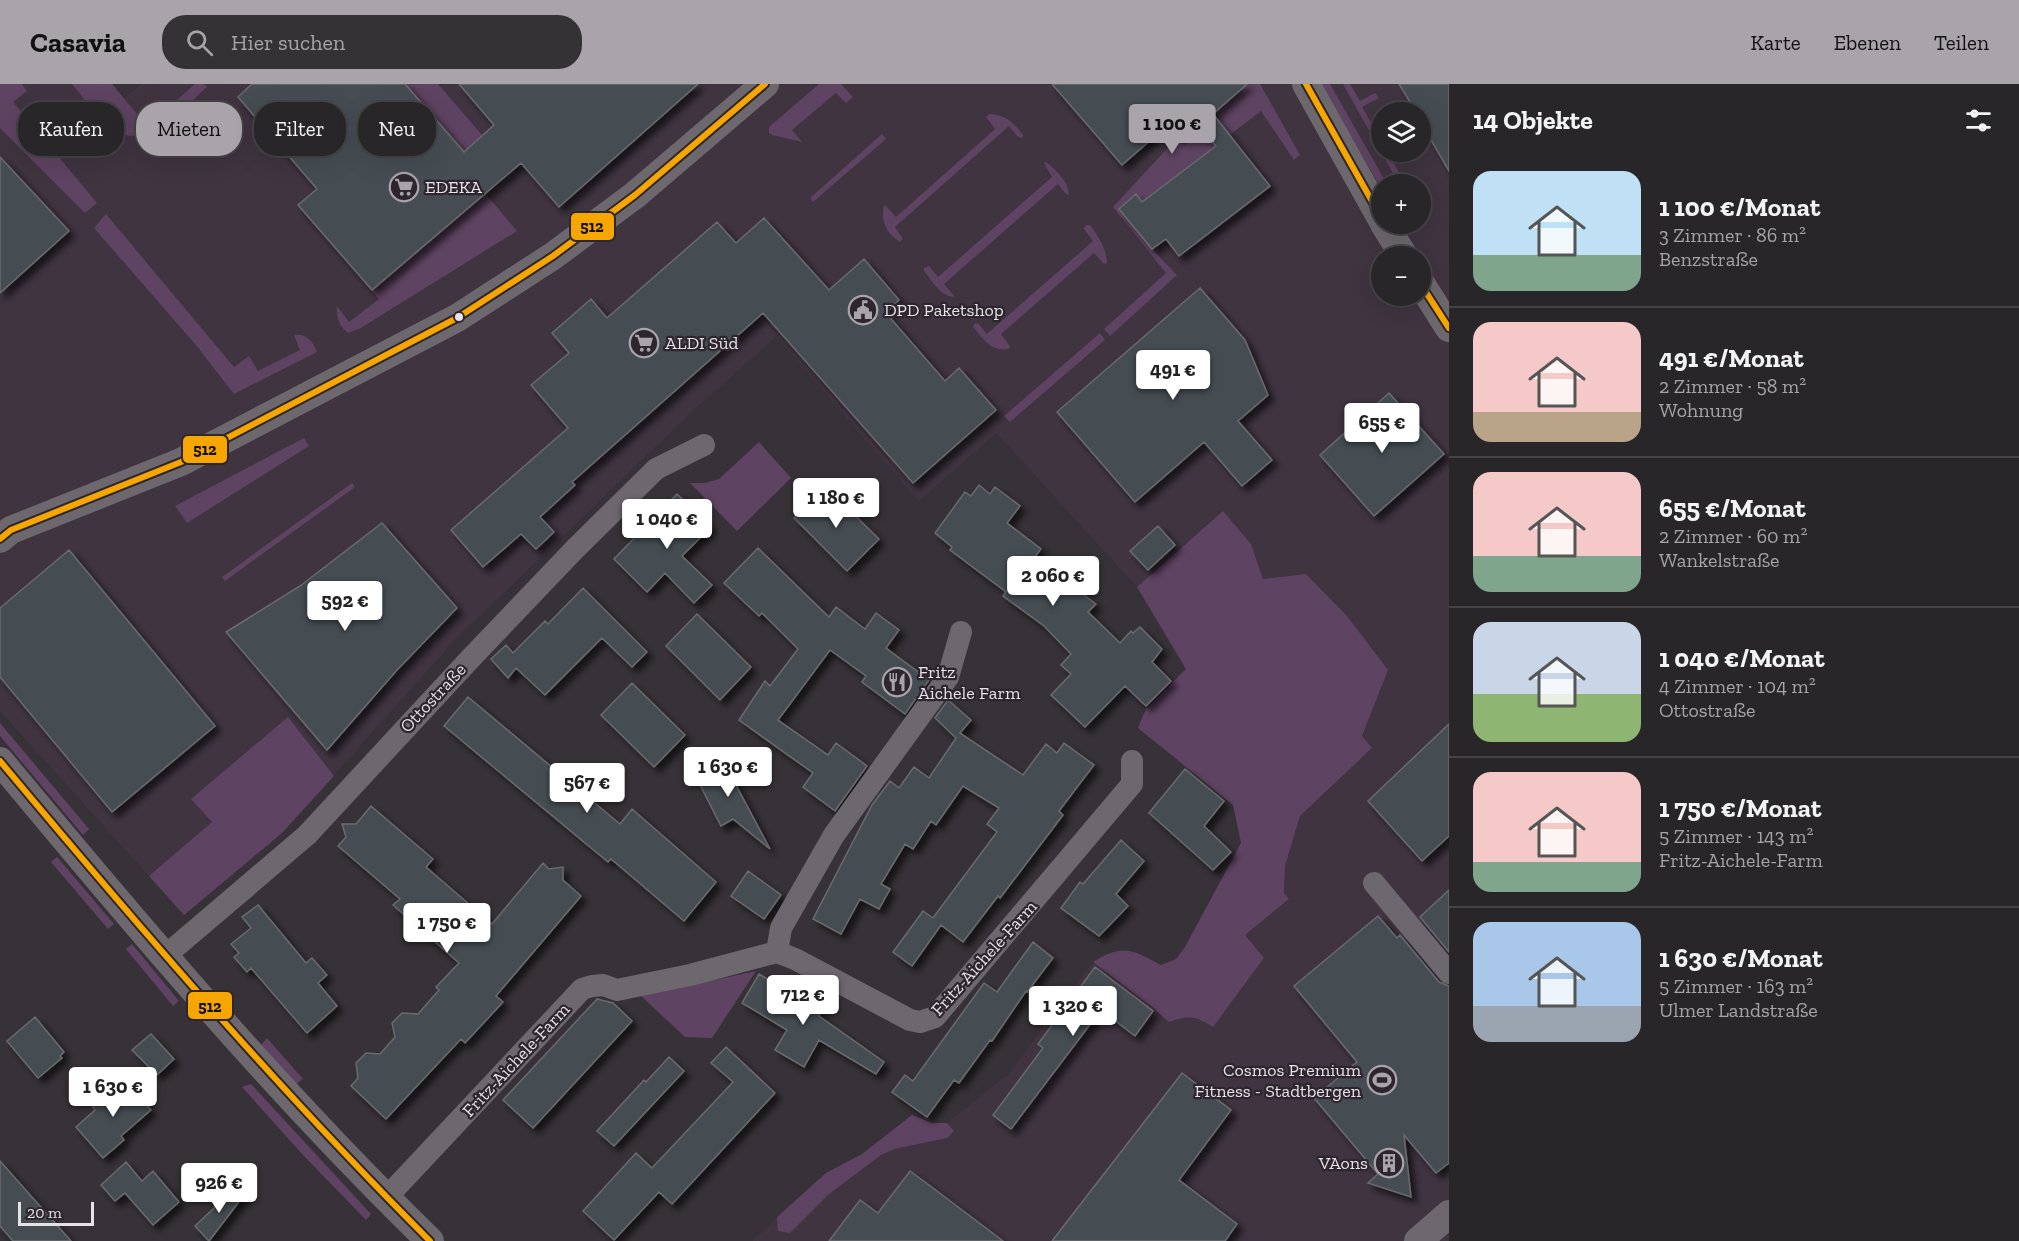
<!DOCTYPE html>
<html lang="de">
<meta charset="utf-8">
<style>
:root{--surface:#292629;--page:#353235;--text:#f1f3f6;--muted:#a5a5a8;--line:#454346;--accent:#a9a4a9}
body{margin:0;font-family:"Zilla Slab",serif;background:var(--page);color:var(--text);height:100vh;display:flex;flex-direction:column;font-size:22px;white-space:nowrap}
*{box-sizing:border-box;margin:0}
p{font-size:20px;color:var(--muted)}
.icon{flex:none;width:33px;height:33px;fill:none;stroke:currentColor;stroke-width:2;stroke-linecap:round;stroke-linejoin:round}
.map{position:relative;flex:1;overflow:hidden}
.panel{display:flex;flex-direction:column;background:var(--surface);width:570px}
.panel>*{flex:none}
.banner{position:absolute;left:18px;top:18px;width:570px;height:54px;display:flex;gap:12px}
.tools{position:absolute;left:1371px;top:18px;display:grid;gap:12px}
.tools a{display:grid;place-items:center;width:60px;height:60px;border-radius:50%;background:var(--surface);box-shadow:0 6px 24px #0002,0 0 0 2px var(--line);font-size:30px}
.scale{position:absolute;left:18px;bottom:15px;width:76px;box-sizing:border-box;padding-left:6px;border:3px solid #e7e2e7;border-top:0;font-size:16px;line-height:21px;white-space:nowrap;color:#e7e2e7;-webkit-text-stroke:4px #2e262e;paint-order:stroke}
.price{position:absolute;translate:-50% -51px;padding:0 14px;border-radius:6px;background:#fff;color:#222;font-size:20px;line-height:39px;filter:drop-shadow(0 2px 3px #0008)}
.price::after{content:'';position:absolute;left:50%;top:36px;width:18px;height:14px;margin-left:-9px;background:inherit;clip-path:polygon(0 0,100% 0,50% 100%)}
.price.current{background:var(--accent);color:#111}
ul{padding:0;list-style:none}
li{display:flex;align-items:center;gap:18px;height:150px;padding:0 24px}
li+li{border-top:2px solid var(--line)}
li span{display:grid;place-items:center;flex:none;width:168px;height:120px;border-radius:18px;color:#555}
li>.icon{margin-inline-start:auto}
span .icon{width:72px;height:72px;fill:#fffc;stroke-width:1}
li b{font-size:26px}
h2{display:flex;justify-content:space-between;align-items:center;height:72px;padding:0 24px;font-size:26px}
.chip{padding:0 21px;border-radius:24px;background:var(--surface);box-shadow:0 6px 24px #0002,0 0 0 2px var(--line);font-size:21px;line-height:54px}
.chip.current{background:var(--accent);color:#111}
header{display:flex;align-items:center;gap:36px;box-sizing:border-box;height:84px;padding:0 30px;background:var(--accent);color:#111}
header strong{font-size:28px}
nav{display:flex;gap:33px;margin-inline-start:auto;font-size:21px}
.search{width:420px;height:54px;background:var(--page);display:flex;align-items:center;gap:15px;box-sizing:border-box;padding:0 21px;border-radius:24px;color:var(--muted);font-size:22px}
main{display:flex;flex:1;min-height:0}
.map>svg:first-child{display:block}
.built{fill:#3f3440;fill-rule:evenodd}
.green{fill:#5f4362}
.building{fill:#444e52;stroke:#6a6b6d;stroke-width:1.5;filter:url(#shadow)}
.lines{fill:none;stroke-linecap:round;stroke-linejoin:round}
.minor{stroke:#6d686d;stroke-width:22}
.tertiary{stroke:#6d686d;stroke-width:28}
.bus-1-casing{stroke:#2e262e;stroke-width:10}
.bus-1{stroke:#f7a600;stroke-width:6}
.bus-dot{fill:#e7e2e7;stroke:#2e262e;stroke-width:2}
.labels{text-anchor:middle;stroke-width:4.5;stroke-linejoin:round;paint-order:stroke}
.poi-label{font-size:18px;fill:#e7e2e7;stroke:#2e262e;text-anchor:start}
.street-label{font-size:18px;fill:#e7e2e7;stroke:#2e262e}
.line-badge{stroke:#2e262e;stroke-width:2}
.pale-badge-label{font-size:16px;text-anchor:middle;font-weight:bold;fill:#111}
</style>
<header>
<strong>Casavia</strong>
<div class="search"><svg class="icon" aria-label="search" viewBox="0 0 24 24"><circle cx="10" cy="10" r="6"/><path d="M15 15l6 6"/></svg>Hier suchen</div>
<nav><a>Karte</a><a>Ebenen</a><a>Teilen</a></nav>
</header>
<main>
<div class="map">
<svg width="1449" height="1157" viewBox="0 0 1449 1157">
<defs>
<filter id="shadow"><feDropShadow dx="5.5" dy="5.5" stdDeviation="3" flood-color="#0009"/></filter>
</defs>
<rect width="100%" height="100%" fill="#373237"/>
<path class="built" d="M0,0H99L117,21L141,0H1449V1157H752L826,1089L862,1070L912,1031L937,1047L1009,989L1093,878L1155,925L1156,928L1169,938L1184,933L1200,935L1213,943L1245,851L1289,815L1284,809L1285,782L1300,732L1372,664L1362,653L1388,586L1263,495L1251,460L1223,427L1137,503L996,349L919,417L776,253L696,324L455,556L282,749L184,831L0,627ZM1382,28H1420V68H1382ZM1382,100H1420V140H1382ZM1382,172H1420V212H1382Z"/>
<path class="green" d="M0,0H22L27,7L13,18L97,119L85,129L0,44Z
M72,0H112L147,42L195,0H204L207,3C181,26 141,74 105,40C93,29 83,13 72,0Z
M405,0H438L483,52L465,68Z
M819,0H841L853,13L846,19L836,9L792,46L802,58L772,51L769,49V43Z
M1241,0H1260L1300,71L1294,76L1261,27L1142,118L1136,110L1119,125L1152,165L1177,191L1110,252L1104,245L1166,189L1113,123L1177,54L1184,61L1201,47L1198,42L1243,4Z
M1321,0H1330L1387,100H1382L1381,104Z
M1343,0H1350L1360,17L1375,9L1379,14L1362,23L1381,56L1382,68H1399L1390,73L1406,100H1399Z
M990,30C1006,31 1014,39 1023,51L1022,54L1018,53L1009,42L895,143L903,155L900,158C887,151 880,136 884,122H886L896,133L995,45L986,33Z
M882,50L886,55L813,118L810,114Z
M1046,78C1056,86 1069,98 1069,111L1066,110L1058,100L944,200L955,213C941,213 932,197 924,187V184L929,182L938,193L1052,93L1044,79Z
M485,109L517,147L359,245L348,249C339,242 336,233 337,222L349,238L379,215L372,207Z
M106,130L234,283L249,272L258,287L300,266L294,251C306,249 313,257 317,268L234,310L195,260L94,144Z
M1086,141H1090C1099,154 1106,163 1107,179L1104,180L1094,169L1001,250L1010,262L1009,265C991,268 983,255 973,243L974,240L978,239L987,250L1093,157L1084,145Z
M1100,249L1105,256L1010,338L1004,332Z
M304,354L309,362L187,439L175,422Z
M759,358L791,394L737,447L690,399H705L719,395Z
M352,399L355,403L225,497L222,493Z
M1223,427L1251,460L1263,495L1306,490L1347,532L1388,586L1362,652L1372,664L1300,732L1285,782L1284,809L1289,815L1245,851L1264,874L1213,943C1196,932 1188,931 1169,938L1156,927L1155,925L1093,878C1123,859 1133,866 1161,881L1176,875L1185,863L1241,759L1233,721L1138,644L1146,625L1186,585L1137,503Z
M288,633L334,692L282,749L184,831L149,792L212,738L191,715Z
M0,639L89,745L83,751L0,652Z
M57,773L114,840L108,845L51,778Z
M132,860L179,917L173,922L126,865Z
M756,887L712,954L685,953L641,912Z
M267,954L303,995L296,1000L261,961Z
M251,1000L371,1130L366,1136L303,1071L242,1003Z
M912,1031L932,1039H947L954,1047L947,1054L894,1065L881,1071L829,1110L790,1149L778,1147L777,1133L826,1089L862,1070Z"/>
<path class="building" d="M252,0H405L464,68L494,41L459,0H698L559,123L521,79L372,206L298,121L317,105L238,13Z
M1052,0H1247L1213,30L1270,102L1179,172L1166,155L1152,165L1119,125L1136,110L1142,118L1216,62L1184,27L1122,81Z
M1399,0H1449V87L1420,37V28H1416Z
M0,73L69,147L0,209Z
M764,134L829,206L864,175L899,216L886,229L945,297L959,284L996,326L913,399L763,229L572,398L575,401L540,433L554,448L536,465L521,450L483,483L451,446L568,344L531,301L569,269L552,249L591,215L607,234L717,138L736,159Z
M1200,204L1245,256L1268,311L1238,337L1272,376L1242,402L1204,358L1135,418L1057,328Z
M1389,309L1444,370L1374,432L1320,371Z
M979,401L990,410L995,403L1020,422L1007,439L1041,465L1034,474L1096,520L1088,528L1120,559L1131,547L1133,549L1140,543L1162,565L1152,578L1171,597L1146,622L1125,602L1085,643L1051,611L1071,590L1061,581L1071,570L1044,542L1003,512L1006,508L950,466L952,463L935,449L965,408L971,412Z
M825,402L879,455L847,487L794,434Z
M677,410L711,443L682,472L712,501L694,519L665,489L647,508L614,475Z
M382,439L457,524L397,586L327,666L226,548L300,502Z
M1158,442L1175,461L1148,486L1130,467Z
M758,464L829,533L836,523L865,545L876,529L899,546L886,564L929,596L905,630L862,598L866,592L830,566L778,636L828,671L836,659L867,682L835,727L803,703L813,689L739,636L765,597L770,602L798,565L762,529L759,532L724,499Z
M69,466L215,642L112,728L0,593V524Z
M583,504L647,568L632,583L602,554L545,611L516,584L508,594L491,575L506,561L513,569L545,537L548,540Z
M697,530L751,583L720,616L666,562Z
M632,599L685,651L654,683L601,631Z
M468,613L620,740L632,725L716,798L684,837L611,775L608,778L444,642Z
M948,616L971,636L960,649L1023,691L1046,660L1057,669L1064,659L1094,681L1059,727L1063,731L1000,814L998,812L963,858L941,841L912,882L893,868L923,827L933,834L997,748L987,740L999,724L963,702L936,741L931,737L913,765L905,760L881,800L890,805L879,825L860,815L841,850L813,835L872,721L890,697L899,704L914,683L929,694L956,654L935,634Z
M1449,640V752L1422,777L1368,717Z
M719,669L770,765L733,735L721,742L698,697Z
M1185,685L1224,717L1204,742L1231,768L1213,786L1149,729Z
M371,722L433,775L426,783L492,840L543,779L549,785L563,783V796L581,812L496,912L503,918L465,959L461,955L386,1035L351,1002L358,994L356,979L366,969L380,970L395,953L392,939L402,929L418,930L439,906L436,903L459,879L393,821L400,815L338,762L346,753L342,740H356Z
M1121,756L1144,777L1116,810L1128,822L1099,852L1061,824L1080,798L1083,800Z
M748,787L781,811L764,835L731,812Z
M1449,806V868L1420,833Z
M258,821L306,879L312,874L327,891L318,899L337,922L307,949L251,884L247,888L234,873L239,869L231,860L251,844L242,833Z
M1378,832L1397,854L1400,851L1439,898L1449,902V1079L1436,1089L1404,1051L1411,1113L1368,1099L1378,1090L1314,1014L1357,978L1294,902Z
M1033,858L1053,874L1027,908L1026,907L992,957L990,956L959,999L954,996L927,1033L892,1008L905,991L913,997L984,899L997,908Z
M1095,883L1153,927L1135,952L1101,926L1011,1045L993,1031L1043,964L1038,960Z
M759,890L821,928L819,932L884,978L876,990L819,956L804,983L775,966L787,946L742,919Z
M597,915L613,919L632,937L533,1044L503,1016Z
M35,933L64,968L60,972L62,974L38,994L7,957Z
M151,950L174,975L157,991L132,966Z
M726,963L775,1009L672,1120L659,1108L614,1156L583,1127L636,1069L652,1084L733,998L711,979Z
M669,973L684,987L614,1062L597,1047L644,996L646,998Z
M1182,989L1231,1026L1179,1096L1237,1140L1225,1157H1052Z
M124,995L151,1026L121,1052L124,1056L103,1074L76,1043L95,1026L93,1023Z
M0,1077L71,1157H13L0,1142Z
M126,1078L142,1097L153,1087L179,1118L153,1141L125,1109L115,1117L101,1101Z
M910,1087L929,1101L1003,1157H829L860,1116L878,1129Z
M236,1103L245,1110L209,1157L195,1142Z"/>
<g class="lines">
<path class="minor" d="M1374,799L1449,889
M777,868L795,875L910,936L920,938L935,933L1132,700V677
M165,872L307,751L470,575L575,465L656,385L704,361
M386,1114L582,905L592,902L603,901L617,906L690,891L777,868L781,844L834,751L948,593L961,548"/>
<path class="tertiary" d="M1306,0L1382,136
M1384,140L1404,172
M1420,198L1449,244
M0,455L11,446L181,378L457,234L553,172L635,111L765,0
M0,677C137,842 276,1007 430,1157
M1418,1157L1449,1130"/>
<g class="bus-1-casing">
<path id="bus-1" d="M1306,0L1382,135
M1420,199L1449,244
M0,455L11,446L181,378L457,234L553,172L635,111L765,0
M0,677C138,842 278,1005 430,1157"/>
</g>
<use href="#bus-1" class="bus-1"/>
</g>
<defs>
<g id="supermarket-ring" transform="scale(1.5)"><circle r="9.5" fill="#2e262e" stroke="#a9a4a9" stroke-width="1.5"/><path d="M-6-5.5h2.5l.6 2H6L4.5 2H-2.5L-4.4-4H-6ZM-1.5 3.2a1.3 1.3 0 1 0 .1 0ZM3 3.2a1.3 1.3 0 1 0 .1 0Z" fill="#a9a4a9"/></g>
<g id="civic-ring" transform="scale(1.5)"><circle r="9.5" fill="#2e262e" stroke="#a9a4a9" stroke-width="1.5"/><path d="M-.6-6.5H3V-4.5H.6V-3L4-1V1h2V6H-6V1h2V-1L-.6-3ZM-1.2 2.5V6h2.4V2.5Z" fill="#a9a4a9"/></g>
<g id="restaurant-ring" transform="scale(1.5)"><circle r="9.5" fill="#2e262e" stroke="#a9a4a9" stroke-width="1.5"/><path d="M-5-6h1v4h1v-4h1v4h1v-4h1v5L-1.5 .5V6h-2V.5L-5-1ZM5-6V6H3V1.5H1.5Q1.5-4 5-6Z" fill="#a9a4a9"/></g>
<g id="stadium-ring" transform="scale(1.5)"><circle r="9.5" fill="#2e262e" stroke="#a9a4a9" stroke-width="1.5"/><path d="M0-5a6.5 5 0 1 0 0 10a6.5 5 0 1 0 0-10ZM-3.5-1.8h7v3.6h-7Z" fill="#a9a4a9"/></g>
<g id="building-ring" transform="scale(1.5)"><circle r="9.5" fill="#2e262e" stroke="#a9a4a9" stroke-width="1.5"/><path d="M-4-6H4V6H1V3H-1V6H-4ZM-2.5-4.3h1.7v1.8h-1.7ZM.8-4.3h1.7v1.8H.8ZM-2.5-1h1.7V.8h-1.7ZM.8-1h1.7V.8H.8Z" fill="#a9a4a9"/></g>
</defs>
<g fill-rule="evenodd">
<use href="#supermarket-ring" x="404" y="103"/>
<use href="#civic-ring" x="863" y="226"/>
<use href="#supermarket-ring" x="644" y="259"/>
<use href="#restaurant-ring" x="897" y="598"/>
<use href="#stadium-ring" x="1382" y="996"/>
<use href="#building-ring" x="1389" y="1079"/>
</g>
<circle class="bus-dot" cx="459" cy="233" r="5"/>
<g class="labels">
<g class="poi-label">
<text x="425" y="109">EDEKA</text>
<text x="884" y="232">DPD Paketshop</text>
<text x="665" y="265">ALDI Süd</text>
<text x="918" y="594">Fritz<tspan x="918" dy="21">Aichele Farm</tspan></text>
<text x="1361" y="992" text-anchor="end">Cosmos Premium<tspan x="1361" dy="21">Fitness - Stadtbergen</tspan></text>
<text x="1368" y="1085" text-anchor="end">VAons</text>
</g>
<g class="street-label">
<text transform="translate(433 614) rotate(-47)" y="6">Ottostraße</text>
<text transform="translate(984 874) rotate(-48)" y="6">Fritz-Aichele-Farm</text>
<text transform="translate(516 976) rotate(-47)" y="6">Fritz-Aichele-Farm</text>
</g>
</g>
<g class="line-badge">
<rect x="570" y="128" width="45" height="29" rx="6" fill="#f7a600"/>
<rect x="182" y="351" width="46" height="29" rx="6" fill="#f7a600"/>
<rect x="187" y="907" width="46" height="29" rx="6" fill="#f7a600"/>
</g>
<g class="pale-badge-label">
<text x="592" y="148">512</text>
<text x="205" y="371">512</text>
<text x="210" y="928">512</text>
</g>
</svg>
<div class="tools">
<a><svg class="icon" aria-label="layers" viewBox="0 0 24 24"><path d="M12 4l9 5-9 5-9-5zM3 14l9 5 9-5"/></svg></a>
<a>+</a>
<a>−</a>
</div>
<div class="scale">20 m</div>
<b class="price current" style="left:1172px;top:71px">1 100 €</b>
<b class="price" style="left:1173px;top:317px">491 €</b>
<b class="price" style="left:1382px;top:370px">655 €</b>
<b class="price" style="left:836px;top:445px">1 180 €</b>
<b class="price" style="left:667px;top:466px">1 040 €</b>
<b class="price" style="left:1053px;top:523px">2 060 €</b>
<b class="price" style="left:345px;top:548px">592 €</b>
<b class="price" style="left:728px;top:714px">1 630 €</b>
<b class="price" style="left:587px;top:730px">567 €</b>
<b class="price" style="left:447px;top:870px">1 750 €</b>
<b class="price" style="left:803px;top:942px">712 €</b>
<b class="price" style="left:1073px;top:953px">1 320 €</b>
<b class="price" style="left:113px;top:1034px">1 630 €</b>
<b class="price" style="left:219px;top:1130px">926 €</b>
<div class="banner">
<a class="chip">Kaufen</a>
<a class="chip current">Mieten</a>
<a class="chip">Filter</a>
<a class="chip">Neu</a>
</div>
</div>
<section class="panel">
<h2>14 Objekte<svg class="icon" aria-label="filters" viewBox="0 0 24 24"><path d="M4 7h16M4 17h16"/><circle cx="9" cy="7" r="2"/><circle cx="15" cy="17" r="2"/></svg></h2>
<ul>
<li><span style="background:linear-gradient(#bfe0f5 70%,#7fa58c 0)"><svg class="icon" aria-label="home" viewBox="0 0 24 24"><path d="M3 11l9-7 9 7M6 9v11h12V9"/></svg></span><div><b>1 100 €/Monat</b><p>3 Zimmer · 86 m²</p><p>Benzstraße</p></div></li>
<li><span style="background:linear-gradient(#f6c9c9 75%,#b9a48a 0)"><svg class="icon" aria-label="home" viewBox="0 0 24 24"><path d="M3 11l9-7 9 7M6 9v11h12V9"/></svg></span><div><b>491 €/Monat</b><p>2 Zimmer · 58 m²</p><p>Wohnung</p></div></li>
<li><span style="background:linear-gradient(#f6c9c9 70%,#7fa58c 0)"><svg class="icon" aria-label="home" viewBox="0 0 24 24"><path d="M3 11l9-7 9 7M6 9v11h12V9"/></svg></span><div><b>655 €/Monat</b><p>2 Zimmer · 60 m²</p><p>Wankelstraße</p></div></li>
<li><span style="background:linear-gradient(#c9d6e8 60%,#8fb573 0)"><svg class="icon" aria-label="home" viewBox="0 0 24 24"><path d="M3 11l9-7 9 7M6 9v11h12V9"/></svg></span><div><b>1 040 €/Monat</b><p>4 Zimmer · 104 m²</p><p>Ottostraße</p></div></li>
<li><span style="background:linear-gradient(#f6c9c9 75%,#7fa58c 0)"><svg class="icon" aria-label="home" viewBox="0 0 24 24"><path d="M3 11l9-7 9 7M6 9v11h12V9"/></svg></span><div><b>1 750 €/Monat</b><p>5 Zimmer · 143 m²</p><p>Fritz-Aichele-Farm</p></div></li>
<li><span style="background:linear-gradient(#a9c7e8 70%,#9aa5b1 0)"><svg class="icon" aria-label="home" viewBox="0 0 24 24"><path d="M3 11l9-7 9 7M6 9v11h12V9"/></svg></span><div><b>1 630 €/Monat</b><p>5 Zimmer · 163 m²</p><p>Ulmer Landstraße</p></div></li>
</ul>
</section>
</main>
